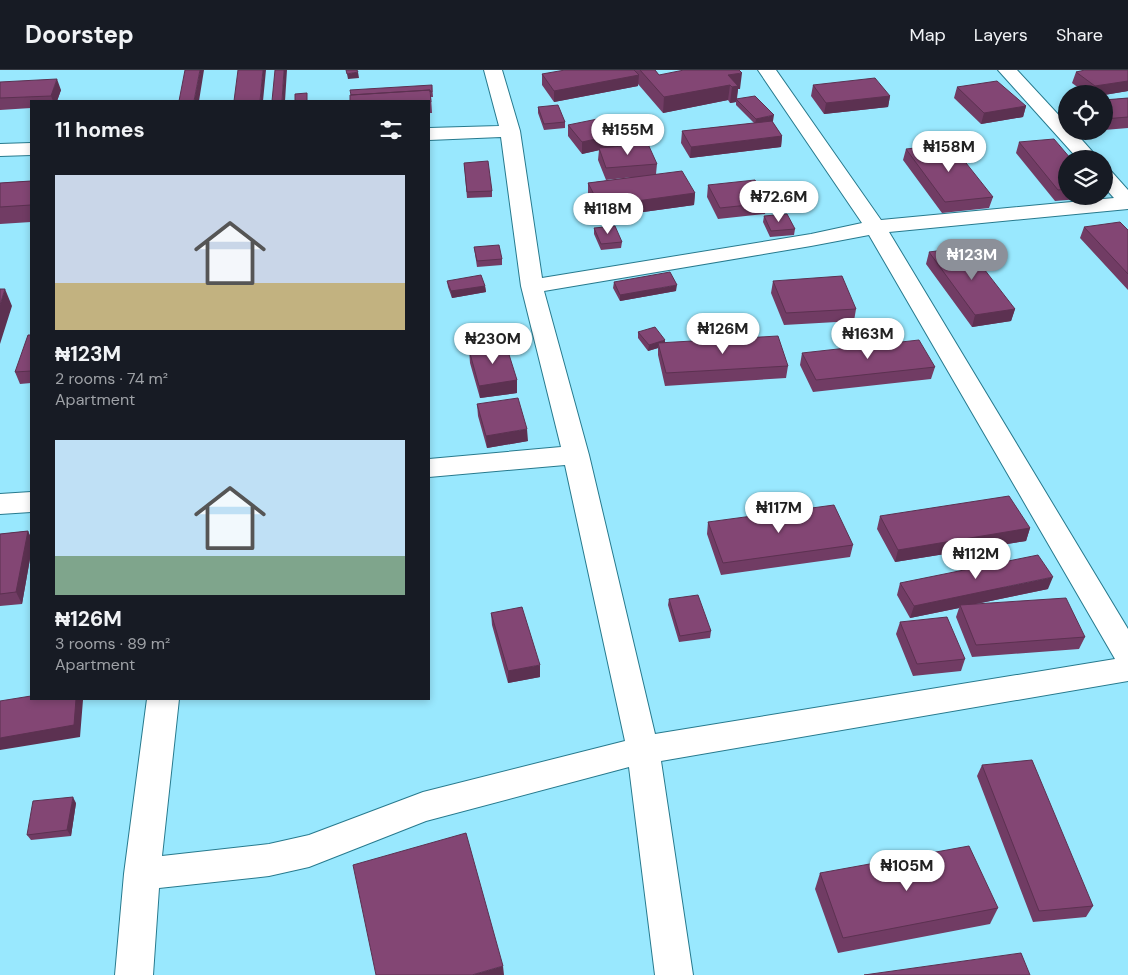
<!DOCTYPE html>
<meta charset="utf-8">
<style>
:root{--surface:#171b24;--page:#20242c;--text:#f1f3f6;--muted:#9ea1a6;--line:#363941;--accent:#8c9099}
body{margin:0;font-family:"DM Sans",sans-serif;background:var(--page);color:var(--text);height:100vh;display:flex;flex-direction:column;font-size:19px;white-space:nowrap}
*{box-sizing:border-box;margin:0}
p{font-size:16px;color:var(--muted)}
.icon{flex:none;width:28px;height:28px;fill:none;stroke:currentColor;stroke-width:2;stroke-linecap:round;stroke-linejoin:round}
.map{position:relative;flex:1;overflow:hidden}
.panel{position:absolute;left:30px;top:30px;width:400px;height:600px;display:flex;flex-direction:column;background:var(--surface);border-radius:0px;box-shadow:0 2px 8px #0003}
.panel>*{flex:none}
.fabs{position:absolute;left:1058px;top:15px;display:grid;gap:10px}
.fabs a{display:grid;place-items:center;width:55px;height:55px;border-radius:50%;background:var(--surface);box-shadow:0 2px 8px #0003;font-size:25px}
.price{position:absolute;translate:-50% -42px;padding:0 11px;border-radius:18px;background:#fff;color:#222;font-size:16px;line-height:32px;filter:drop-shadow(0 1px 2px #0008)}
.price::after{content:'';position:absolute;left:50%;top:30px;width:15px;height:11px;margin-left:-8px;background:inherit;clip-path:polygon(0 0,100% 0,50% 100%)}
.price.active{background:var(--accent);color:#fff}
ul{padding:0;list-style:none}
li{display:grid;align-content:center;gap:10px;height:265px;padding:0 25px}
li span{display:grid;place-items:center;height:155px;border-radius:0px;color:#555}
li>.icon{margin-inline-start:auto}
span .icon{width:90px;height:90px;fill:#fffc;stroke-width:1}
li b{font-size:21px}
h2{display:flex;justify-content:space-between;align-items:center;height:60px;padding:0 25px;font-size:21px}
header{display:flex;align-items:center;gap:30px;box-sizing:border-box;height:70px;padding:0 25px;background:var(--surface);border-bottom:1px solid var(--line)}
header strong{font-size:24px}
nav{display:flex;gap:28px;margin-inline-start:auto;font-size:18px}
.map>svg:first-child{display:block}
.lines{fill:none;stroke-linecap:round;stroke-linejoin:round}
.minor-casing{stroke:#277a8e;stroke-width:2}
.minor{fill:#fff;fill-rule:evenodd}
.wall{fill:#713c64}
.shaded-wall{fill:#5c3151}
.building{fill:#834674;stroke:#5c3151}
</style>
<header>
<strong>Doorstep</strong>
<nav><a>Map</a><a>Layers</a><a>Share</a></nav>
</header>
<div class="map">
<svg width="1128" height="905" viewBox="0 0 1128 905">
<rect width="100%" height="100%" fill="#99e8fe"/>
<g class="lines">
<g class="minor-casing">
<path id="minor" d="M484,0H502L520,61L542,208L811,164L862,153L758,0H776L881,150L1114,128L1104,117V99L1111,101L1128,120V139L889,162L1128,559V611L661,691L693,905H655L629,697L426,751L309,797L269,806L159,818L153,905H115L124,804L147,629H179L162,786L269,774L309,765L423,722L625,671L565,395L429,407V389L561,377L521,216L501,67L429,70V58L499,56ZM869,165L1115,589L655,664L589,385L544,221L811,176Z
M998,0H1017L1066,53V61H1074L1099,89H1078Z
M31,73V85L0,86V74Z
M31,422V442L0,444V424Z"/>
</g>
<use href="#minor" class="minor"/>
</g>
<path class="wall" d="M634,0H655L659,5L739,0L740,19H738L737,29L773,51H772L782,66L781,77L690,88L681,73L682,61L754,53L736,35V32L730,33L728,30L663,43L638,14V16L554,32L542,15V4Z
M1128,0V21L1104,25V24H1087L1072,13L1076,2Z
M0,12L61,20L57,31H31V38L0,40Z
M432,15L433,27H431L432,43H429V31Z
M813,15L890,26L888,37L824,44L811,26Z
M957,17L1026,36L1023,47L981,54L954,28Z
M1128,28V58L1104,60V30Z
M538,37L565,52V58L544,60L538,43Z
M568,55L632,73L610,77L657,94L656,104L695,123L694,135L600,148L588,125V113L633,107L606,110L598,90L599,80L582,84L568,66Z
M1019,72L1066,89V126H1092L1091,128L1055,131L1016,83Z
M906,79L993,127L989,138L942,143L903,90Z
M464,93L492,121V127L467,128Z
M31,111V152L0,154V113Z
M708,115L767,133L765,144L718,149L707,127Z
M764,146L795,159L794,165L770,167L763,152Z
M1084,157L1128,160V220L1080,168Z
M594,158L622,172L621,178L601,180L594,164Z
M474,177L502,189V195L477,197Z
M929,182L1015,239L1011,251L972,257L926,194Z
M447,211L485,216L486,222L452,228L448,217Z
M773,211L856,239L854,251L784,255L771,223Z
M614,212L676,221L620,231L613,218Z
M638,262L665,273L788,296L786,308L665,316L658,285V278L648,281L638,268Z
M31,265V313L20,314L15,302Z
M469,280L517,310V323L480,328L470,293Z
M802,283L935,297L931,309L813,322L800,295Z
M477,334L528,371L487,378L478,346Z
M880,446L1030,458L1026,471L895,492L877,459Z
M708,452L853,475L850,487L721,505L707,464Z
M28,461L31,468V483L22,534L0,536V464Z
M900,513L1048,519L976,534L1085,567L1079,579L972,587L956,547L959,538L910,548L897,525Z
M669,529L711,561L710,568L679,572L668,535Z
M491,543L540,607L508,613L492,555Z
M900,552L965,589L961,601L913,606L896,564Z
M982,695L1093,836L1086,847L1033,852L977,706Z
M76,733L71,766L31,770L27,765Z
M820,803L998,838L990,854L838,883L815,819Z"/>
<path class="shaded-wall" d="M200,0H204L199,31H194Z
M263,0H266L263,31H260Z
M284,0H287L285,31H282Z
M358,2L359,8L348,9L347,4Z
M742,3L740,19H738L736,32L730,33L732,17L730,15L728,30L663,43L664,27L728,5Z
M639,5L638,16L554,32V21Z
M57,9L61,20L57,31H53L51,26Z
M1128,11V21L1104,25V24H1092L1095,16Z
M890,26L888,37L824,44L826,33Z
M1026,36L1023,47L981,54L984,43Z
M774,45L773,51L755,54L756,49Z
M632,61V73L582,84V72Z
M782,66L781,77L690,88L691,77Z
M695,123L694,135L600,148V136Z
M677,215L676,221L620,231V225Z
M485,216L486,222L452,228L451,221Z
M5,219L12,236L0,274V235Z
M1015,239L1011,251L972,257L975,245Z
M665,270V276L658,273V278L648,281L649,275Z
M517,310V323L480,328L479,316Z
M527,359L528,371L487,378L486,366Z
M1030,458L1026,471L895,492L898,480Z
M28,461L31,468V483L22,534L16,522Z
M1053,507L1048,519L961,537L960,535L959,538L910,548L914,536Z
M540,595V607L508,613V601Z
M76,629H82L83,630L80,667L0,680V668Z
M73,727L76,733L71,766L67,760Z
M503,896L504,905H472Z"/>
<path class="building" d="M185,0H200L194,31H179Z
M238,0H263L260,31H234Z
M275,0H284L282,31H272Z
M346,0H357L358,2L347,4Z
M565,0H634L639,5L554,21L542,4Z
M640,0H655L659,5L684,0H739L742,3L728,5L738,16L732,17L730,15L664,27Z
M1085,0H1128V11L1095,16L1076,2Z
M875,8L890,26L826,33L813,15Z
M57,9L51,26L0,28V12Z
M997,11L1026,36L984,43L957,17Z
M432,15V22H430V20L351,25L350,20Z
M430,20L431,32H429V31H350V25Z
M307,23V31H295V24Z
M755,26L774,45L756,49L736,29Z
M1128,28V47L1104,49V30Z
M558,35L565,52L544,54L538,37Z
M617,45L632,61L582,72L568,55Z
M772,51L782,66L691,77L682,61Z
M1054,69L1071,89H1066V119L1058,120L1019,72Z
M648,74L657,94L606,98L599,78Z
M951,74L993,127L945,132L906,79Z
M488,91L492,121L467,122L464,93Z
M682,101L695,123L600,136L588,113Z
M755,110L767,133L720,138L708,115Z
M31,111V135L0,137V113Z
M787,144L795,159L771,161L764,146Z
M1120,152L1128,160V204L1084,157Z
M615,156L622,172L601,174L594,158Z
M499,175L502,189L477,191L474,177Z
M967,177L1015,239L975,245L929,182Z
M670,202L677,215L620,225L614,212Z
M481,205L485,216L451,221L447,211Z
M842,206L856,239L786,243L773,211Z
M0,219H5L0,235Z
M655,257L665,270L649,275L638,262Z
M28,265H31V301L15,302Z
M778,266L788,296L666,303L658,273Z
M919,270L935,297L816,310L802,283Z
M506,275L517,310L479,316L469,280Z
M518,328L527,359L486,366L477,334Z
M1009,426L1030,458L898,480L880,446Z
M834,435L853,475L723,493L708,452Z
M28,461L16,522L0,524V464Z
M1038,485L1053,507L914,536L900,513Z
M698,525L711,561L680,566L669,529Z
M1066,528L1085,567L976,575L960,535Z
M522,537L540,595L508,601L491,543Z
M947,547L965,589L917,594L900,552Z
M31,626V629H76L74,655L0,668V631Z
M1032,690L1093,836L1039,841L982,695Z
M73,727L67,760L27,765L33,731Z
M466,763L503,896L472,905H376L353,795Z
M969,776L998,838L843,868L820,803Z
M1021,883L1030,905H864Z"/>
</svg>
<div class="fabs">
<a><svg class="icon" aria-label="locate" viewBox="0 0 24 24"><circle cx="12" cy="12" r="6"/><path d="M12 2v4M12 18v4M2 12h4M18 12h4"/></svg></a>
<a><svg class="icon" aria-label="layers" viewBox="0 0 24 24"><path d="M12 4l9 5-9 5-9-5zM3 14l9 5 9-5"/></svg></a>
</div>
<b class="price" style="left:628px;top:86px">₦155M</b>
<b class="price" style="left:949px;top:103px">₦158M</b>
<b class="price" style="left:779px;top:153px">₦72.6M</b>
<b class="price" style="left:608px;top:165px">₦118M</b>
<b class="price active" style="left:972px;top:211px">₦123M</b>
<b class="price" style="left:723px;top:285px">₦126M</b>
<b class="price" style="left:868px;top:290px">₦163M</b>
<b class="price" style="left:493px;top:295px">₦230M</b>
<b class="price" style="left:779px;top:464px">₦117M</b>
<b class="price" style="left:976px;top:510px">₦112M</b>
<b class="price" style="left:907px;top:822px">₦105M</b>
<section class="panel">
<h2>11 homes<svg class="icon" aria-label="filters" viewBox="0 0 24 24"><path d="M4 7h16M4 17h16"/><circle cx="9" cy="7" r="2"/><circle cx="15" cy="17" r="2"/></svg></h2>
<ul>
<li><span style="background:linear-gradient(#c9d6e8 70%,#c2b280 0)"><svg class="icon" aria-label="home" viewBox="0 0 24 24"><path d="M3 11l9-7 9 7M6 9v11h12V9"/></svg></span><div><b>₦123M</b><p>2 rooms · 74 m²</p><p>Apartment</p></div></li>
<li><span style="background:linear-gradient(#bfe0f5 75%,#7fa58c 0)"><svg class="icon" aria-label="home" viewBox="0 0 24 24"><path d="M3 11l9-7 9 7M6 9v11h12V9"/></svg></span><div><b>₦126M</b><p>3 rooms · 89 m²</p><p>Apartment</p></div></li>
</ul>
</section>
</div>
